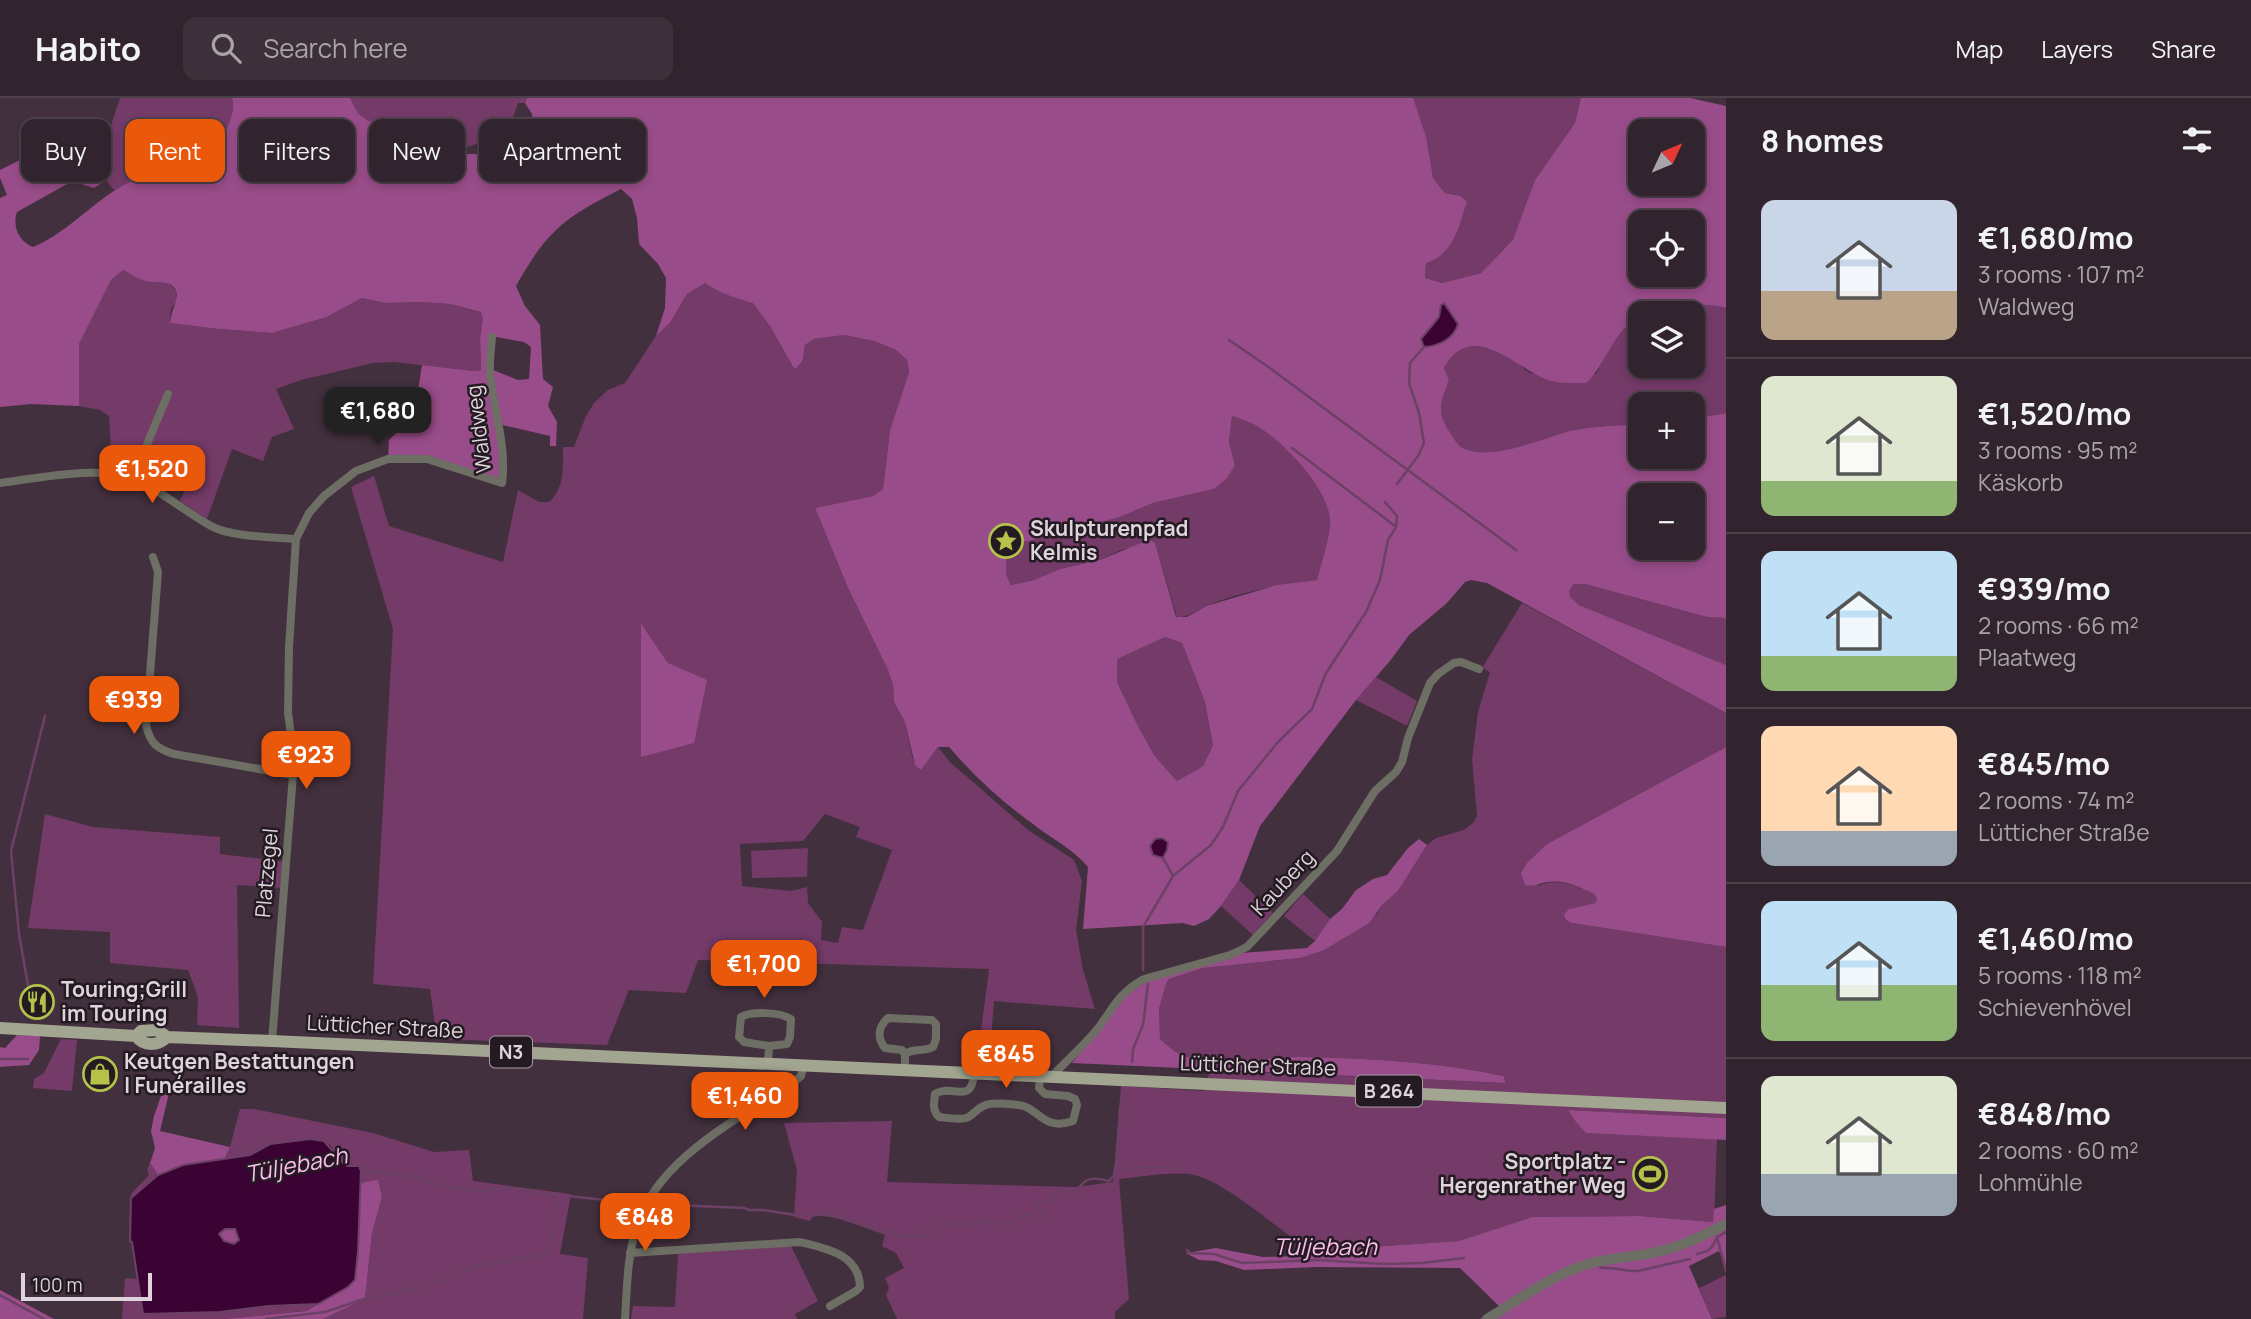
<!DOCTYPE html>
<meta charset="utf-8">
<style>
:root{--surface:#32242e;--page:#3d303a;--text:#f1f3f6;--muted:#a8a4aa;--line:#4d414a;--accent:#ea580c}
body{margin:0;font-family:Manrope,sans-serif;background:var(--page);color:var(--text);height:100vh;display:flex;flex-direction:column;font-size:26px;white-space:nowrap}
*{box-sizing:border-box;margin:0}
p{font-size:23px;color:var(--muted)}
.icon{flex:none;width:38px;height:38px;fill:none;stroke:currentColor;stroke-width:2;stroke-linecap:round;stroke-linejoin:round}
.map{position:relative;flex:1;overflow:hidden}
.panel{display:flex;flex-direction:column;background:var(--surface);width:525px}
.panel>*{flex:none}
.guide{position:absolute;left:21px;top:21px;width:665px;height:63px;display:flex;gap:14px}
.needle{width:46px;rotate:46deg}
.fabs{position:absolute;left:1628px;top:21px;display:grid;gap:14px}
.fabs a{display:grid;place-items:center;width:77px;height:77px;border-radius:14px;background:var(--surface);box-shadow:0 4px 10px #0003,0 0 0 2px var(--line);font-size:35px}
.scale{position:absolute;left:21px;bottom:18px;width:131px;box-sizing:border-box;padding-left:7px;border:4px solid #dfd3dc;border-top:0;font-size:19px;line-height:24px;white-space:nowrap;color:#dfd3dc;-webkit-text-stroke:5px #241b22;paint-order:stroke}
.price{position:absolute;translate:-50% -60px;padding:0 16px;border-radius:14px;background:var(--accent);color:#fff;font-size:23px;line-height:46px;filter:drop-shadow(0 2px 4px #0008)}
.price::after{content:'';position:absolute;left:50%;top:42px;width:21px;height:16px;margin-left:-10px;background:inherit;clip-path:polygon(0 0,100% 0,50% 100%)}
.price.selected{background:#222;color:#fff}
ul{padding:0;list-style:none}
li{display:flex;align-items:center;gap:21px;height:175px;padding:0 35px}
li+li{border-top:2px solid var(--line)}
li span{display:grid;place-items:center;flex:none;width:196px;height:140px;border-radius:14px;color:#555}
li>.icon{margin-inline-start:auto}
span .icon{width:84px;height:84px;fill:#fffc;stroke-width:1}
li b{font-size:30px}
h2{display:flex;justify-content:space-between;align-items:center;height:84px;padding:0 35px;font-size:30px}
.pill{padding:0 24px;border-radius:14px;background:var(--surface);box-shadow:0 4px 10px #0003,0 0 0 2px var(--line);font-size:24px;line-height:63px}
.pill.selected{background:var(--accent);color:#fff}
header{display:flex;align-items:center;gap:42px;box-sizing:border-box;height:98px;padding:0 35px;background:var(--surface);border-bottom:2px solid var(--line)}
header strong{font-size:33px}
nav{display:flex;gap:38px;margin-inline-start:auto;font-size:24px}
.search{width:490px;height:63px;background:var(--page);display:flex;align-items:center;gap:18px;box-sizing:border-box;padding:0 24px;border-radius:14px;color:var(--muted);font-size:26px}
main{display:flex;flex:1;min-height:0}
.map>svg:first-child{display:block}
.green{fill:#743a68;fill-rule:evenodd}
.forest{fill:#984c89;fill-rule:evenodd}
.water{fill:#3b0333;stroke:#6c4166;stroke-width:2;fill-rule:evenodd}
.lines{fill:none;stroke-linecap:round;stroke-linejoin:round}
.stream{stroke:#6c4166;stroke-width:2.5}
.minor{stroke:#6d6f64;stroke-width:8}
.tertiary{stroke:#6d6f64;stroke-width:10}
.primary{stroke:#a2a590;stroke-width:12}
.labels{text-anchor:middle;stroke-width:5;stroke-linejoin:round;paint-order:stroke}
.shield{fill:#241b22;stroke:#a79ca4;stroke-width:2}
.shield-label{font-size:19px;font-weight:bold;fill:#dfd3dc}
.street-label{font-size:21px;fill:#dfd3dc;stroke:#241b22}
.poi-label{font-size:21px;font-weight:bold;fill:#dfd3dc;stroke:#241b22;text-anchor:start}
.water-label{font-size:23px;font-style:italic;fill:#fdbeee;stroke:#241b22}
</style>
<header>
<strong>Habito</strong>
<div class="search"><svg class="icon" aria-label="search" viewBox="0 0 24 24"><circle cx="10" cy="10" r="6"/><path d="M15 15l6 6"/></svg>Search here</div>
<nav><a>Map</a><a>Layers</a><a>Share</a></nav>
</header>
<main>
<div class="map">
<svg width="1726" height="1221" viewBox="0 0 1726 1221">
<rect width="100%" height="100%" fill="#43303e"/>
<path class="green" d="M120,0H232C239,19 212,56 201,71L163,81H149L140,86L132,84L114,92C101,76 97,72 99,51L104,49Z
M350,0H527L525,5H518L514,17L500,37L465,50L452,46H433L393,25L368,23L358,15Z
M1413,0H1581L1575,25L1535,82L1514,142L1481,175L1442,185L1425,180L1426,164C1454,156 1459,129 1467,104L1461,98L1445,95L1433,80Z
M123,172L148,184L160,183L170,186L176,193L177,202L171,211L170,225L218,231L272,235L327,219L362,200L385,205L419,204L450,206L481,214L484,221L480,240L481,272L474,273L394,264L373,265L301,282L276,291L294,331L272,339L263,363L232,351L207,421L180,403L196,367L170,355L152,387L112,373L109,318L100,312L79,308V246L111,182Z
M705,185C718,195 738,201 753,204L770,228L793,269L796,271L803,262L805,247L814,241L844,237L874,243L896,252L907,262L909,274L890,332L883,391L873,398L815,410L848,490L888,572L893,587L894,604L905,624L913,662L921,672L938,649L950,664L1028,732L1074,762L1082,783L1076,832L1083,872L1095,911L994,903L989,964H977L989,871L698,862L686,895L629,892L607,947L437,941L430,891L373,886L393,531L351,389L374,378L389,428L503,464L518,392L539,404H549C565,390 563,368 563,349H574L586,318L594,305L608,292L625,285L656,238L670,225L687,196ZM642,526L668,565L641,658ZM825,716L860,729L856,739L892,752L863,832L842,829L838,845L821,842L822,824L808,805L807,789L791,793L742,788L740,746L803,743Z
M1712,205L1726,210V315L1692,321V306H1640V327C1616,327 1593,328 1570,333C1542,340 1489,365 1461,349C1457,346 1454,340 1451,336C1436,313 1440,307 1449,282L1444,270C1464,235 1492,250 1518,265C1522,268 1526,274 1531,275C1541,278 1583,276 1596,276C1605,259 1620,227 1640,220V268H1692V215H1653L1665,211Z
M1232,318C1240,321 1250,324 1257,328C1284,343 1330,392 1330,424C1330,439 1321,466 1317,482C1282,486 1239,494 1206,508C1194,513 1191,519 1177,519L1155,445L1121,452L1100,462L1060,471L1034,482L1011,487L1006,476L1007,447L1033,442L1120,419L1153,405L1214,391L1235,367L1229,344Z
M1574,486H1585L1707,519L1726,520V567L1579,507L1569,499V491Z
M1522,505L1726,615V649L1547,746L1538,788C1557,779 1576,788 1594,796L1597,801L1595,805L1569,811L1572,825L1726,849V1020L1568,1012L1586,1035L1717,1041L1714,1124L1640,1118L1532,1119L1459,1143L1312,1153C1278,1133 1225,1081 1189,1076C1171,1074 1139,1079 1119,1081L1129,1201L1115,1214V1221H897L886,1197L889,1190L885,1180L904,1170L896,1155L882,1148L885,1137C867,1131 829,1114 812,1119L810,1123L794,1119L797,1072L784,1025L892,1023L887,1084L1076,1089L1113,1084L1121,988L1204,993L1210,972L1504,985V978C1438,964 1367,960 1300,959C1263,959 1217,969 1182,957C1174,954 1166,946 1160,941L1159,911L1166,886L1169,881L1203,870L1300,860L1377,816L1383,806L1398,793L1427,747L1436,740L1464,732L1474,724L1477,718L1472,661L1478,614L1490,574L1482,570Z
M1165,539L1182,545L1205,604L1213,647L1203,668L1177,683L1154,657L1137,626L1117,584V560Z
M1376,579L1417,603L1407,628L1356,602Z
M45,716L93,729L220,739V756L286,764L284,790L237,787L239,930L197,927L198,899L188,872L110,865V834L28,830Z
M808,750L807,779L752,780L751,753Z
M1239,782L1273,815L1253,837L1221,808Z
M1303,796L1330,821L1315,843L1284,818Z
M61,941L77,942L72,993L33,990L34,981L44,975Z
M240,1011H254L373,1035L434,1054L469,1052L473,1083L571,1096L560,1156L588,1160L583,1221H323L365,1201L372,1135L382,1099L378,1083L360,1085L361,1071L347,1068L343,1065L331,1048L324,1043L310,1041L270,1046L250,1057L225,1060L230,1049Z
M150,1065L158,1077L131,1100V1096L149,1077L147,1072Z
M791,1148L818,1203L795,1216L797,1221H631L633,1208L675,1209L678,1155Z
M1726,1177V1219L1712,1221L1699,1190Z
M125,1180L138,1181L143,1216L318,1206L306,1213L225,1221H122Z"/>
<path class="forest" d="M232,0H350L358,15L368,23L393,25L433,46H452L465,50L463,56H476L485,61C493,52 499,52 510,56L529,47L535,41L532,16L525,5L527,0H1413L1426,39L1433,80L1445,95L1461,98L1467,104C1459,129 1454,156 1426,165L1425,180L1442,185L1481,175L1513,142L1535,82L1575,25L1581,0H1690L1726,8V210C1697,201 1669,215 1640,215V220C1614,229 1606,268 1586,285C1573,285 1560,286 1548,282C1515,270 1472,220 1444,270L1449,282C1440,307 1436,313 1451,336C1454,340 1457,346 1461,349C1489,365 1542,340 1570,333C1593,328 1616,327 1640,327V359H1692V321L1726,315V520L1707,519L1585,486H1574L1569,492L1570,499L1579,507L1726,567V615L1487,485L1471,482L1465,484L1447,505L1409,537L1390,563L1356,602L1260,728L1239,782L1221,808L1209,821L1194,828L1183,825L1083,831L1088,769C1072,750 1052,741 1033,726C1002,704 973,677 949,649H938L921,672L915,667L905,624L894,604L893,587L888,572L848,490L815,410L873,398L883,391L890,332L909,274L907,262L896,252L874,243L844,237L814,241L805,247L803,262L796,271L793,269L770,228L753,205C738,201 718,195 705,185L687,196L670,225L656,238L665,210L666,180L658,166L639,146L637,120L632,101L621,91C598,103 573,115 555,133C539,148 527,169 516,188L525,208L540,227L543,281L553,289L548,308L557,324L556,348H550V338L498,326L502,385L427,361H388L389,342L414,318L422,267L474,273L481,272L480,240L483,221L481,214L450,206L419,204L385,205L362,200L327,219L272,235L218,231L170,225C171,215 177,202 177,197C175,182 161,185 150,184C141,183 131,176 123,172L111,182L79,246V308L31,306L0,309V100L7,97L0,80V72L22,61H59L61,53L99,51L97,67L105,83L94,90L78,85H69L17,114C12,128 19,144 33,149C70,134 96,99 132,83L140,86L149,81H163L201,71C212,56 239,19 232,0ZM1640,33H1692V86H1640ZM1640,124H1692V177H1640ZM1441,207L1448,209L1451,218L1455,221L1421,241L1439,219ZM490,238L524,244L531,249L529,281L518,282L488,270ZM1232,318C1241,321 1250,324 1257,328C1284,344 1330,392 1330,424C1330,439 1321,466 1317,482L1277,487L1206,508L1187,519H1176L1155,445L1148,442L1100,462L1060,471L1034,482L1011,487L1006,476L1007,447L1033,442L1120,419L1153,405L1214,391L1227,380L1235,367L1229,344ZM1640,397H1692V450H1640ZM1165,539L1182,545L1205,604L1213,647L1203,668L1177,683L1154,657L1137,626L1117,584V561Z
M641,525L668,565L707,582L694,645L641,659Z
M1726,649V849L1572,825L1566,822L1564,816L1569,811L1595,805L1597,801L1594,796C1581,790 1564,781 1548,784C1539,785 1535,789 1525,787L1521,775L1527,765L1547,746Z
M1419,741L1427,747L1398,793L1383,806L1369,825L1324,852L1300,860L1203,870L1169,881L1166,886L1159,911L1160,941C1166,946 1174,954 1182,957C1215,969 1264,959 1300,959C1367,960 1438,964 1504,978L1505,985L1072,965L1125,898L1146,884L1241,855L1307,850L1315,843L1330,821L1342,811L1356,792L1373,781L1387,777L1408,750Z
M17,937L40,938L39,952L29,967L0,969V949L5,950Z
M169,995L160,1033L230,1049L225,1060L183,1067L158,1077L150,1065L155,1050L151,1033L154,1018L161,998Z
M1568,1012L1726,1020V1042L1586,1035L1576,1024Z
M378,1082L382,1099L372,1135L365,1201L323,1221H225L306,1213L348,1189L355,1182L358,1153L360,1085Z
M1726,1107V1167L1719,1153L1689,1168L1712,1221H1480L1500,1209L1460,1170L1317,1169L1244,1172L1216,1163L1199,1162L1186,1155L1216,1150L1263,1159L1310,1158L1312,1153L1459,1143L1532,1119L1640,1118L1713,1124L1714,1111Z
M225,1131H236L239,1142L234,1146L224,1143L219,1136Z
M0,1192L54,1221H0Z"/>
<path class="water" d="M1444,205L1458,226C1454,241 1438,248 1424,249L1421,241L1439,219L1441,207Z
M1162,740L1168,744L1167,752L1163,760L1153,757L1150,748L1155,741Z
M310,1041L324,1043L343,1065L347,1068H359L361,1071L358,1153L355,1182L348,1189L318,1206L269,1208L220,1214L143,1216L132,1144L130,1143L131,1100L158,1077L183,1067L250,1057L270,1046ZM225,1131H235L239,1142L234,1146L224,1143L219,1136Z"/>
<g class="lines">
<path class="stream" d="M1229,242L1267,268L1516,452
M1292,350L1395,428
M1397,386L1418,358L1424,345L1419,315L1409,285L1410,265L1424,249
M1163,760L1173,778
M1143,872V829L1173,778L1211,747L1223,729L1238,693L1278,644L1312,611L1326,575L1366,514L1380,482L1388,442L1396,429L1397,418L1385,404
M29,893L19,836L11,753L45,618
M0,961H28
M1132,964L1133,951L1143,927L1148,886
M360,1071L424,1080L439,1089L482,1093L495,1090L523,1091L530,1094L643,1106
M1114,1077L1117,1062L1120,1010L1124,996
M648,1106L745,1110L749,1112H763L802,1118L817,1114L825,1115L903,1139L923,1138L937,1126L946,1125L955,1127L998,1123L1006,1128L1030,1115L1039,1123L1044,1118L1036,1105L1047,1103L1064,1091L1075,1095C1086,1078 1092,1079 1109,1083C1123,1065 1157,1068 1178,1071
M1717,1139L1726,1173
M1187,1152L1190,1155L1214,1156L1242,1165L1317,1162L1385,1166L1422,1165L1464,1160
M1697,1156C1710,1153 1712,1151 1717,1139L1726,1134
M1599,1168L1602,1170C1615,1169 1625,1173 1638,1173L1690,1161
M433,1186L471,1169L549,1156L559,1096
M0,1197L44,1221
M266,1221L325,1214L364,1201L423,1189"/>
<path class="minor" d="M132,382L168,296
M0,385C31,381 89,370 118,377C154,385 180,411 211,428C230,439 274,439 296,441
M153,459L158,474L146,627C150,645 157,651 174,656L293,677
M272,943L293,677V651L288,615L289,549L296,441L309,415L324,398L356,373L388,361H427L502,385C507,349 494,313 490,277C489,264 491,252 492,239
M768,966L769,948L787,946L790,939L791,921C780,914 752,913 741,919L739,939L744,944L769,948
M905,971V956L902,952L885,950C877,940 878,929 888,920L932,922L936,926V941L933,949C924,954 913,950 905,956
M974,976C971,1008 953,985 935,996C934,1005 932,1012 939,1019C947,1020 959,1022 966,1020C972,1018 975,1013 980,1010C989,1003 1007,1006 1018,1007C1038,1008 1042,1034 1073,1023L1077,1007L1075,1001L1068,998L1045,996L1039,990L1040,978
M1052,978C1067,962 1085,947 1099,929C1115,907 1118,896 1144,881L1230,857L1247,849L1337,753L1375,693L1396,674L1402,664L1408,640L1430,585L1438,576L1454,565L1461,564L1479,571
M630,1155L800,1144C827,1151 859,1156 860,1189L856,1193L830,1208
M625,1221C627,1191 627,1160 636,1131C655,1062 738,1021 794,984L801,978L804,967"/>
<path class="tertiary" d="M1487,1221C1520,1201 1554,1175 1592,1165C1614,1159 1638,1159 1661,1153C1684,1148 1705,1136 1726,1126"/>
<path class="primary" d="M0,930L136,938L141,933L157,932L167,939
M136,938C144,949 158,948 167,939L272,943C756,967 1241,984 1726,1010"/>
</g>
<defs>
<g id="sight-ring" transform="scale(1.75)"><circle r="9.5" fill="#241b22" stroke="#b4c24a" stroke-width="1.5"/><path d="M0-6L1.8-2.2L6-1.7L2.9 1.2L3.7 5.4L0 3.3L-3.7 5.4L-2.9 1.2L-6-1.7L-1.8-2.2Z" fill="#b4c24a"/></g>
<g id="restaurant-ring" transform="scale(1.75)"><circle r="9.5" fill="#241b22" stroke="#b4c24a" stroke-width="1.5"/><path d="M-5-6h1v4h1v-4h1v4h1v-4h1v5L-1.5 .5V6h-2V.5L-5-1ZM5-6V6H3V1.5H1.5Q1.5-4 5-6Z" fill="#b4c24a"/></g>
<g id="shop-ring" transform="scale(1.75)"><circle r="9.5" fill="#241b22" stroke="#b4c24a" stroke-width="1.5"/><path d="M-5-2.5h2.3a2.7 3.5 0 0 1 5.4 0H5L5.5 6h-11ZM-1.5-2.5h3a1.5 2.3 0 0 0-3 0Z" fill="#b4c24a"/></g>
<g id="stadium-ring" transform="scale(1.75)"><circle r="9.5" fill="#241b22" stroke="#b4c24a" stroke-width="1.5"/><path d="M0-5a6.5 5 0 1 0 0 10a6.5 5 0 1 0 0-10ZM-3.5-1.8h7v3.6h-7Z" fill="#b4c24a"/></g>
</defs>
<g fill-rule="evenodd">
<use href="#sight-ring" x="1006" y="443"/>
<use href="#restaurant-ring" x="37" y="904"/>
<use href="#shop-ring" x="100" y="976"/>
<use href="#stadium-ring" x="1650" y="1076"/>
</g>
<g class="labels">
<g class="shield">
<rect x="490" y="938.5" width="42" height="31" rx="5"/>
<rect x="1356" y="977.5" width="66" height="31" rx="5"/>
</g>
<g class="shield-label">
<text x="511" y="961">N3</text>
<text x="1389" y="1000">B 264</text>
</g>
<g class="street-label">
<text transform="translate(479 331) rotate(-97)" y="7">Waldweg</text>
<text transform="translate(267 775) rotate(-85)" y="7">Platzegel</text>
<text transform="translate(1283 785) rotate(-47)" y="7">Kauberg</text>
<text transform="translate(385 929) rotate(3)" y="7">Lütticher Straße</text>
<text transform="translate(1258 968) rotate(2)" y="7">Lütticher Straße</text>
</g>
<g class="poi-label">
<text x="1030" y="438">Skulpturenpfad<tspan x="1030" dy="24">Kelmis</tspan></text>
<text x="61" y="899">Touring;Grill<tspan x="61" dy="24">im Touring</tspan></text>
<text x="124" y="971">Keutgen Bestattungen<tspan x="124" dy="24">| Funérailles</tspan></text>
<text x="1626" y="1071" text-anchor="end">Sportplatz -<tspan x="1626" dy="24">Hergenrather Weg</tspan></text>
</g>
<g class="water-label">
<text transform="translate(296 1067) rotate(-11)" y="8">Tüljebach</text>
<text x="1325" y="1157">Tüljebach</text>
</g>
</g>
</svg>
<div class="fabs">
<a><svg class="needle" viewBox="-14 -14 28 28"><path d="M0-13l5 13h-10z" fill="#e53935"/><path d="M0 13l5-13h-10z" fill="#a8a4aa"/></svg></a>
<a><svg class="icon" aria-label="locate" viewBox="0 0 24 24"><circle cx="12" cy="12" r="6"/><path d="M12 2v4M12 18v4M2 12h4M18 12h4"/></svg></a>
<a><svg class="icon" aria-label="layers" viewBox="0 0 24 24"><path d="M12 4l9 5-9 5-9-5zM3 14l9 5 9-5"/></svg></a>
<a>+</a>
<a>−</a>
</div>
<div class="scale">100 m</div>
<b class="price selected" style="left:378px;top:349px">€1,680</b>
<b class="price" style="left:152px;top:407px">€1,520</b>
<b class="price" style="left:134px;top:638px">€939</b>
<b class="price" style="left:306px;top:693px">€923</b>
<b class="price" style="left:764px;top:902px">€1,700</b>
<b class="price" style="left:1006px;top:992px">€845</b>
<b class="price" style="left:745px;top:1034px">€1,460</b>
<b class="price" style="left:645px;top:1155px">€848</b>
<div class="guide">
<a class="pill">Buy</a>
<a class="pill selected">Rent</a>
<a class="pill">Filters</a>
<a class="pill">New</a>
<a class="pill">Apartment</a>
</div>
</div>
<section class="panel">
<h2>8 homes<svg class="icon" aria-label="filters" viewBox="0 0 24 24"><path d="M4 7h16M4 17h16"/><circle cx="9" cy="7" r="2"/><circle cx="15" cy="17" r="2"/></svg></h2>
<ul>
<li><span style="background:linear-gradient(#c9d6e8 65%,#b9a48a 0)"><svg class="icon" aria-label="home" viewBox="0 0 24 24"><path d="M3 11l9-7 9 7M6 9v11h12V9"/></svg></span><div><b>€1,680/mo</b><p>3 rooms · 107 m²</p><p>Waldweg</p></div></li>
<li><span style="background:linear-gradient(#dfe7d0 75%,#8fb573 0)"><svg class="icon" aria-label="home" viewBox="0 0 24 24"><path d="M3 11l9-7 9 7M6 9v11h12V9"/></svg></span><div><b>€1,520/mo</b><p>3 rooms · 95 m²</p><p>Käskorb</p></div></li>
<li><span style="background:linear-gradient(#bfe0f5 75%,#8fb573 0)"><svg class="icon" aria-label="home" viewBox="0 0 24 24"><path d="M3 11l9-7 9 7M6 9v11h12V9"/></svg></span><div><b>€939/mo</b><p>2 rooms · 66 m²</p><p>Plaatweg</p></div></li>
<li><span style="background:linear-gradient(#ffd9b3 75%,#9aa5b1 0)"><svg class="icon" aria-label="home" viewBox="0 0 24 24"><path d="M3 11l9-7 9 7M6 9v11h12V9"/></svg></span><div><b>€845/mo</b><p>2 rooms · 74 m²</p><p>Lütticher Straße</p></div></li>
<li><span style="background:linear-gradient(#bfe0f5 60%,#8fb573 0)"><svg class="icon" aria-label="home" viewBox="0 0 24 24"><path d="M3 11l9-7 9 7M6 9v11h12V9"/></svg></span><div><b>€1,460/mo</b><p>5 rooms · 118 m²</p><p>Schievenhövel</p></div></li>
<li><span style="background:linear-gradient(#dfe7d0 70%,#9aa5b1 0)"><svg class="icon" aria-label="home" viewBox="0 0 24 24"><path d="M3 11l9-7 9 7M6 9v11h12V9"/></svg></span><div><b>€848/mo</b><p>2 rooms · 60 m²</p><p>Lohmühle</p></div></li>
</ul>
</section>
</main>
